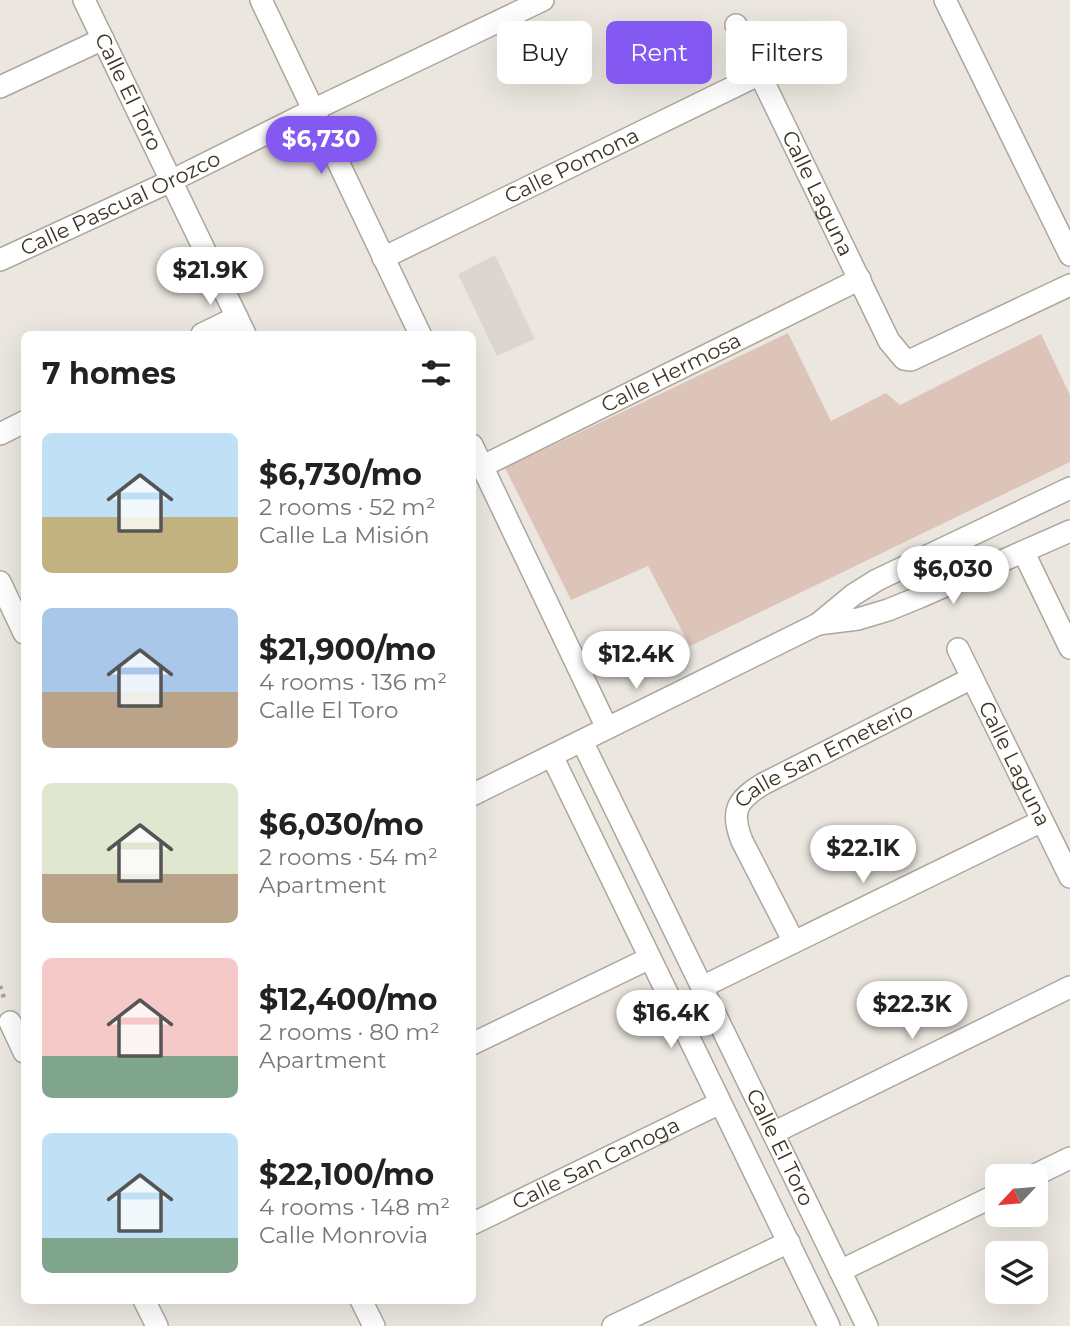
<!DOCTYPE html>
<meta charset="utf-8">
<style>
:root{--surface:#fff;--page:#f6f6f6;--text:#222;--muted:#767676;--accent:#8359f1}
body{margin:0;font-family:Montserrat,sans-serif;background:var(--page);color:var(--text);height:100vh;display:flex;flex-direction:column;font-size:26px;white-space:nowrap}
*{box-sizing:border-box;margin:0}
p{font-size:23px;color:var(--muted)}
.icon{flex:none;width:38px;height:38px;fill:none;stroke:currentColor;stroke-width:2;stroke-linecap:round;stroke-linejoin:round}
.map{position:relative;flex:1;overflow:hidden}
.details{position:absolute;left:21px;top:331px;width:455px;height:973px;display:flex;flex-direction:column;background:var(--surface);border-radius:10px;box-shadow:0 7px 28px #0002}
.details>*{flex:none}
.guide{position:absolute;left:497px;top:21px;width:467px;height:63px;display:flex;gap:14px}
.needle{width:46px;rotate:244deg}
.buttons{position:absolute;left:985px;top:1164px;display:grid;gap:14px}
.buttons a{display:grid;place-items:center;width:63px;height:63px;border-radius:10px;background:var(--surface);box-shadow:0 7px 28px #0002;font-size:35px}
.price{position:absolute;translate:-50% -60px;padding:0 16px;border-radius:24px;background:#fff;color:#222;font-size:23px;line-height:46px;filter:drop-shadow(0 2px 4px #0008)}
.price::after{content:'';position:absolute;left:50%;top:42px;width:21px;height:16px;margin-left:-10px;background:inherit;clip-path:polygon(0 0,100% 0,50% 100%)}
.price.current{background:var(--accent);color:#fff}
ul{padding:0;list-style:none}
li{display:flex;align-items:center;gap:21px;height:175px;padding:0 21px}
li span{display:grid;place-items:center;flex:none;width:196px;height:140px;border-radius:10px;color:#555}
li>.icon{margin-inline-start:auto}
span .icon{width:84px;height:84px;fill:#fffc;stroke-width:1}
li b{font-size:30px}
h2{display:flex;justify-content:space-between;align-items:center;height:84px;padding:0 21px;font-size:30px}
.chip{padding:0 24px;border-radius:10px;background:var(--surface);box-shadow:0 7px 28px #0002;font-size:24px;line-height:63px}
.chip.current{background:var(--accent);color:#fff}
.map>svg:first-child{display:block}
.built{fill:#dbd6cf}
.green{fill:#dcc4b9}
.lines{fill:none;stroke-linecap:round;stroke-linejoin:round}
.street-casing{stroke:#aca79b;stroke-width:24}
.path{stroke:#afa281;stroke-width:4.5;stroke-dasharray:3.5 5;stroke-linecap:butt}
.street{stroke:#fff;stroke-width:21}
.labels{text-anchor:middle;stroke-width:5;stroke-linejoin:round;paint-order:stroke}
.street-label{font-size:21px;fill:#3b3521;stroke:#f8f5f1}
</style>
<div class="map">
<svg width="1070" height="1326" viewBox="0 0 1070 1326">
<rect width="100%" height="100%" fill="#ebe7e0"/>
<path class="built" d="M495,255L535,339L497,356L458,274Z"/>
<path class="green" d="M788,333L831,421L886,393L900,405L1041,334L1070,395V462L690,646L648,566L571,600L505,468Z"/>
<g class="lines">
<g class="street-casing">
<g id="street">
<path id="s1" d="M84,0L245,334"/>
<path d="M261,0L420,334"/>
<path d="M945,0L1070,255"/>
<path id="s2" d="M736,25L889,341L904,359L911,360L1070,285"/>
<path d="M0,87L103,39"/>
<path id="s3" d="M383,258L760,74"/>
<path id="s4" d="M0,260L171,181L313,110L543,0"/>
<path d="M202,334L237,317"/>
<path d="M0,434L24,422"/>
<path d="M472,445L607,728"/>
<path id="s5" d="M483,466L860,279"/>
<path d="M1024,553L1070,648"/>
<path d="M0,582L24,633"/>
<path d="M818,624L858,619L888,610L920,597L1070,531"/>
<path id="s6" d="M958,649L1070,877"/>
<path id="s7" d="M582,741L867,1326"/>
<path d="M552,756L829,1326"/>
<path d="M472,795L818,624L853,595L877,580L1070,488"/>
<path id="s8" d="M794,942L742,841C730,811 737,800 763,784L972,678"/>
<path d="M702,987L1042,821"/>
<path d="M10,1022L24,1052"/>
<path d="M472,1044L650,958"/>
<path d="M773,1133L1070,987"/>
<path d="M1033,1176L1070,1158"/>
<path id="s9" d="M472,1224L720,1103"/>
<path d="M840,1271L998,1194"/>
<path d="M144,1300L157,1326"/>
<path d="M361,1300L374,1326"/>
<path d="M613,1326L789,1242"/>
</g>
</g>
<path class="path" d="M0,986L5,1001"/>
<use href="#street" class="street"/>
</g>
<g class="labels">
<g class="street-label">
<text dy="7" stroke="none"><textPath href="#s1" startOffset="102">Calle El Toro</textPath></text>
<text dy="7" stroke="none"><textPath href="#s3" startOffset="210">Calle Pomona</textPath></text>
<text dy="7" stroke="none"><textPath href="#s2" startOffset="187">Calle Laguna</textPath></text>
<text dy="7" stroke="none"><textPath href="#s4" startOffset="133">Calle Pascual Orozco</textPath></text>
<text dy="7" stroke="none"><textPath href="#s5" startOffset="210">Calle Hermosa</textPath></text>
<text dy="7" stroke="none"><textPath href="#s8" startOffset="250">Calle San Emeterio</textPath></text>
<text dy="7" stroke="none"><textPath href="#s6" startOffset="128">Calle Laguna</textPath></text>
<text dy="7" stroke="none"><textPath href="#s7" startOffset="452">Calle El Toro</textPath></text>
<text dy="7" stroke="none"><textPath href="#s9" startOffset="138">Calle San Canoga</textPath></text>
</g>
</g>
</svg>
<div class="buttons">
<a><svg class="needle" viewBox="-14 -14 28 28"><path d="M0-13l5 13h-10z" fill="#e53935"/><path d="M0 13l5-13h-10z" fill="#767676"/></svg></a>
<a><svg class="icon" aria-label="layers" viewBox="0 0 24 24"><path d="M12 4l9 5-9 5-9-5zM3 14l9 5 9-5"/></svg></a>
</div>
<b class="price current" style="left:321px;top:176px">$6,730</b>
<b class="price" style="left:210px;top:307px">$21.9K</b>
<b class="price" style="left:953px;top:606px">$6,030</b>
<b class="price" style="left:636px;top:691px">$12.4K</b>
<b class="price" style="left:863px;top:885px">$22.1K</b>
<b class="price" style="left:912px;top:1041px">$22.3K</b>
<b class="price" style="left:671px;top:1050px">$16.4K</b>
<div class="guide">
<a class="chip">Buy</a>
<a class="chip current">Rent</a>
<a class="chip">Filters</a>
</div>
<section class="details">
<h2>7 homes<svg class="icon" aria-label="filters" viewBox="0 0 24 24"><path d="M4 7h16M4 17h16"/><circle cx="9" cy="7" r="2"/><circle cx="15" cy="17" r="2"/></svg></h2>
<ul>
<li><span style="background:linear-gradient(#bfe0f5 60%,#c2b280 0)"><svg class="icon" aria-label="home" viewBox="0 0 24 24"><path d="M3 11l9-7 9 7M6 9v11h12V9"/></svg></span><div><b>$6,730/mo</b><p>2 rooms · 52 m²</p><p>Calle La Misión</p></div></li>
<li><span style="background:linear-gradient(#a9c7e8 60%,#b9a48a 0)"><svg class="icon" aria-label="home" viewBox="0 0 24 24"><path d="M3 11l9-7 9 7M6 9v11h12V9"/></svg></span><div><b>$21,900/mo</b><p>4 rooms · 136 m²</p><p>Calle El Toro</p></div></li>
<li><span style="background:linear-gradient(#dfe7d0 65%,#b9a48a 0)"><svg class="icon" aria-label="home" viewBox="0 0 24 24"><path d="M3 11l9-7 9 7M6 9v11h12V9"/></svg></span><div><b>$6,030/mo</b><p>2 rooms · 54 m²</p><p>Apartment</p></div></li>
<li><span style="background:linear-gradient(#f6c9c9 70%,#7fa58c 0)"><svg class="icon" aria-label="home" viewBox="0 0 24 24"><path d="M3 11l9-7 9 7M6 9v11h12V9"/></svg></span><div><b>$12,400/mo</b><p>2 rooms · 80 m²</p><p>Apartment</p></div></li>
<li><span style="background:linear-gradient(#bfe0f5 75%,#7fa58c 0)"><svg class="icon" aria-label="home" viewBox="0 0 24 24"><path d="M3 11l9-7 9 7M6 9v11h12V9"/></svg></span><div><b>$22,100/mo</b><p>4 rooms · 148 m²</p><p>Calle Monrovia</p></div></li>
</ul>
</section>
</div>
